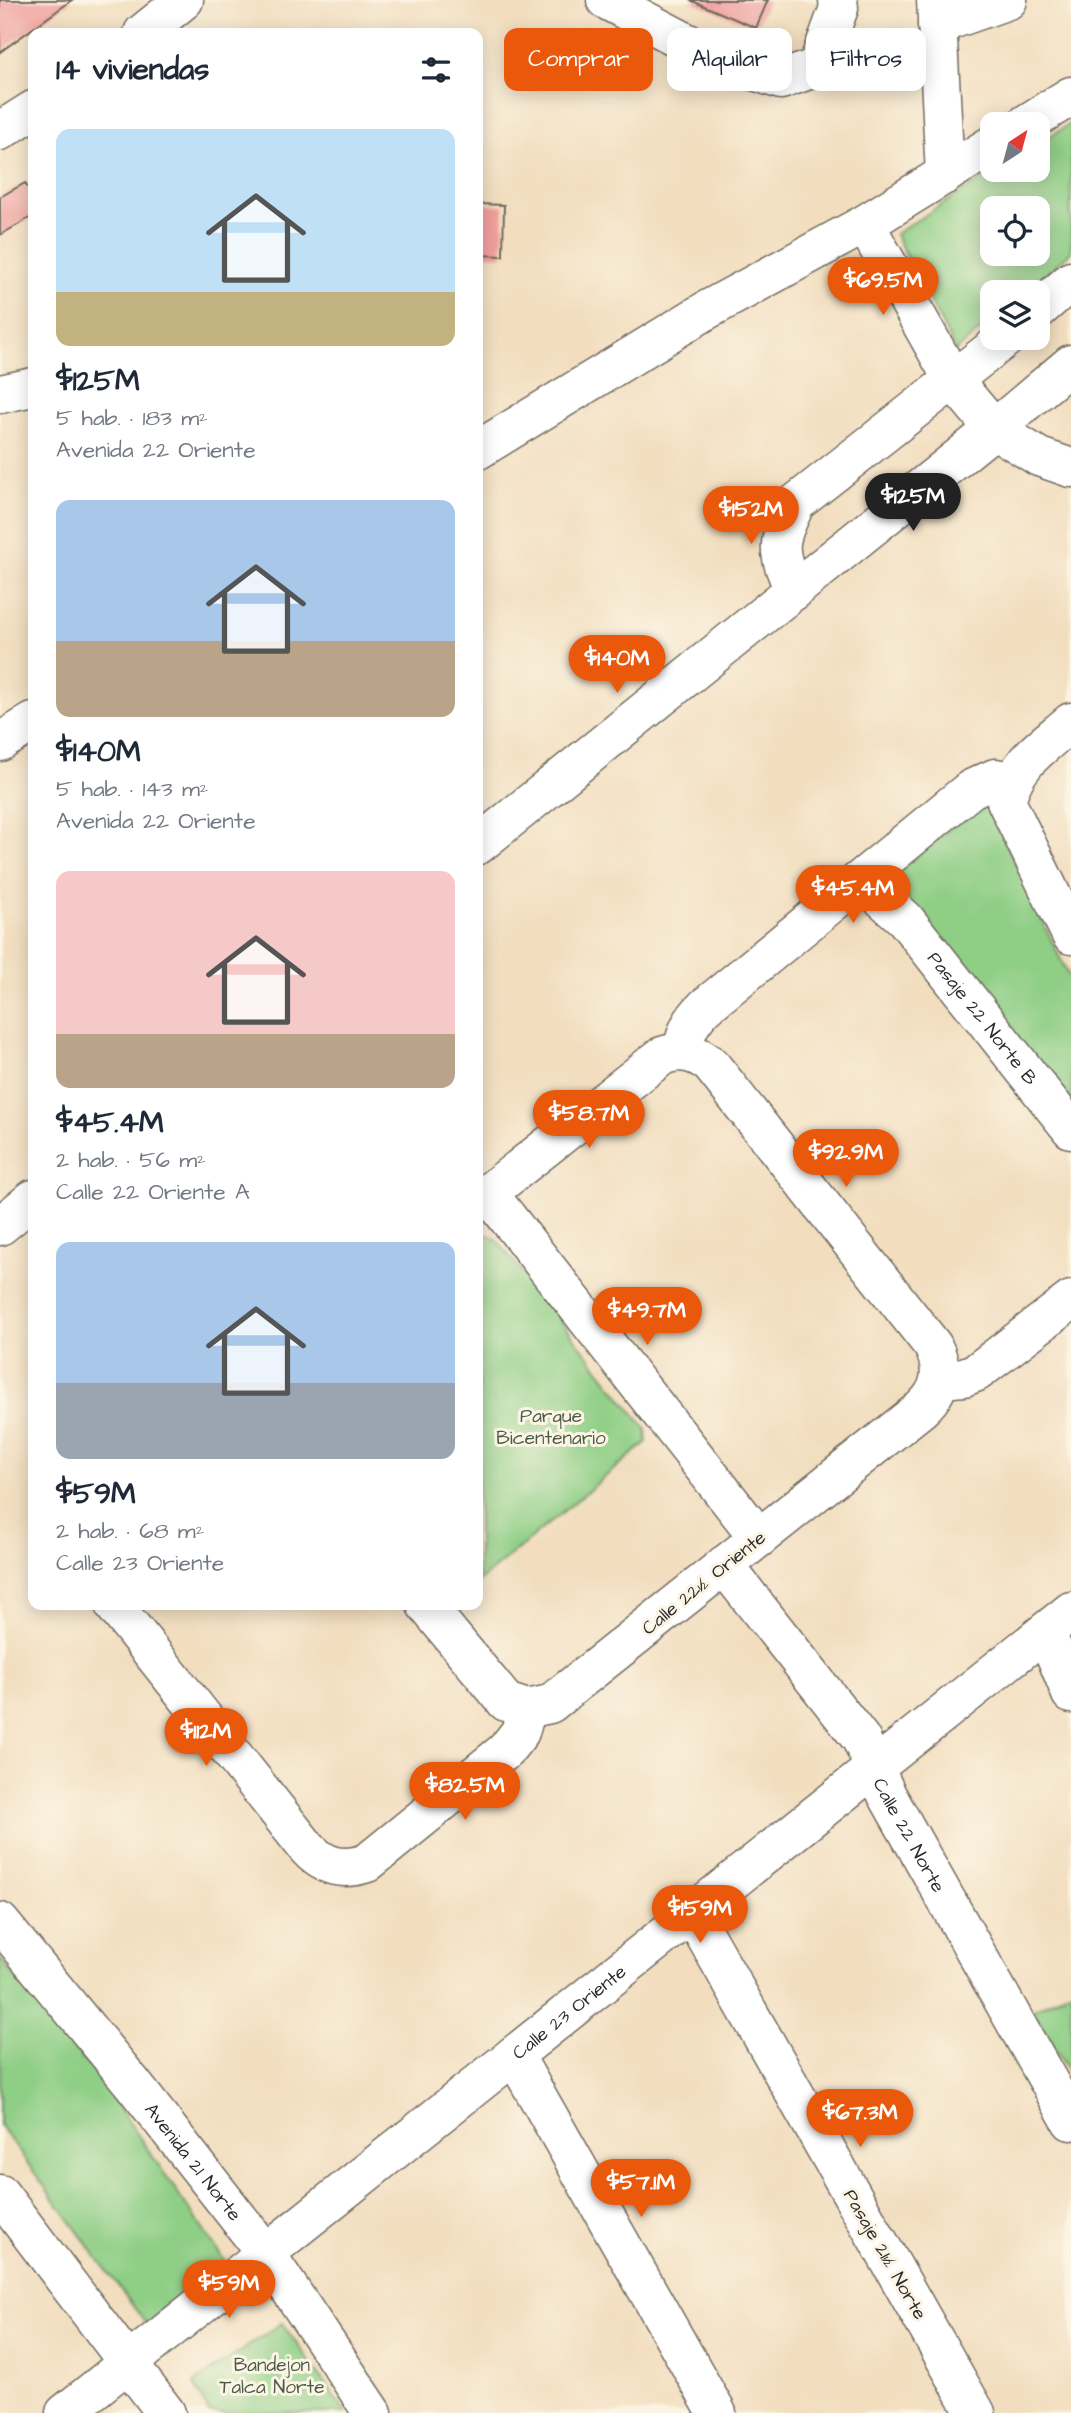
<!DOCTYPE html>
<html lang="es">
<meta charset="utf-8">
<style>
:root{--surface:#fff;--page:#f6f6f7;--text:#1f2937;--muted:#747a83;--accent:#ea580c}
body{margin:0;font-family:"Architects Daughter",sans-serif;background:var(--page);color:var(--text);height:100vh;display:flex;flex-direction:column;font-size:26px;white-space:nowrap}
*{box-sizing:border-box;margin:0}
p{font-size:23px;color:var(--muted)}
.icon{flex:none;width:38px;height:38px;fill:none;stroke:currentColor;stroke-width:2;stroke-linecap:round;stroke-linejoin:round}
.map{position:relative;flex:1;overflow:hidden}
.drawer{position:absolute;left:28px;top:28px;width:455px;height:1582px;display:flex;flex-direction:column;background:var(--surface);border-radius:14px;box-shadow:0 4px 18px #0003}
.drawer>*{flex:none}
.banner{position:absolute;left:504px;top:28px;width:462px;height:63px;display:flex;gap:14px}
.needle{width:46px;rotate:36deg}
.buttons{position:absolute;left:980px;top:112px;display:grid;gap:14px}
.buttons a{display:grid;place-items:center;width:70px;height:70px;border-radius:14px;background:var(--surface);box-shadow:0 4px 18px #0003;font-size:35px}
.price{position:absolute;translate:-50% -60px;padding:0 16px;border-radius:24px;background:var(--accent);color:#fff;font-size:23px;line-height:46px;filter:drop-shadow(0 2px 4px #0008)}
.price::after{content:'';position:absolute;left:50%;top:42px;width:21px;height:16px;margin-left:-10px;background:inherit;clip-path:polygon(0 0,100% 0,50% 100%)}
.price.active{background:#222;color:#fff}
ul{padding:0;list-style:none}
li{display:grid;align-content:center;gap:14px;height:371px;padding:0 28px}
li span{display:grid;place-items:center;height:217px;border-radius:14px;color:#555}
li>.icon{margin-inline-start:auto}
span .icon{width:126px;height:126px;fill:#fffc;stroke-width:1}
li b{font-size:30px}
h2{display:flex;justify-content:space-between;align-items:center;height:84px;padding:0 28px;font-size:30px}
.tag{padding:0 24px;border-radius:14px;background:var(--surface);box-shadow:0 4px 18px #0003;font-size:24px;line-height:63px}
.tag.active{background:var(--accent);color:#fff}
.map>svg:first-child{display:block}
.green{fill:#8ece85;stroke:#5c7c58;stroke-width:2;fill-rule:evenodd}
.building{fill:#f0a09e}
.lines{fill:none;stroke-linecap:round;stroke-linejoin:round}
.minor-casing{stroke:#716a5f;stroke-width:41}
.minor{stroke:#fff;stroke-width:38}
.labels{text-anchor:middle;stroke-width:6;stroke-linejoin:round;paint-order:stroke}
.street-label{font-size:19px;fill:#2b2b2b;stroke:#fcf5e5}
.park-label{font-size:19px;fill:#495c46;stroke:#fcf5e5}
</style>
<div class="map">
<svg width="1071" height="2413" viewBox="0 0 1071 2413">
<rect width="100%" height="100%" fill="#fcf5e5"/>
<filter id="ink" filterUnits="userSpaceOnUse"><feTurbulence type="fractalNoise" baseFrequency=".0143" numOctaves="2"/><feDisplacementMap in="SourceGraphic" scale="14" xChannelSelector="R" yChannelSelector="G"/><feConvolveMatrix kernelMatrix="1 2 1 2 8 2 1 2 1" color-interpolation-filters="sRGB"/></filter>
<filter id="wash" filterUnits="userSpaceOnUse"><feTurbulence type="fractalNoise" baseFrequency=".00686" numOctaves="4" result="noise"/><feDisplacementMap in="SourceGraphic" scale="28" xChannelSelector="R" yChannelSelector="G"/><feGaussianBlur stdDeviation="1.57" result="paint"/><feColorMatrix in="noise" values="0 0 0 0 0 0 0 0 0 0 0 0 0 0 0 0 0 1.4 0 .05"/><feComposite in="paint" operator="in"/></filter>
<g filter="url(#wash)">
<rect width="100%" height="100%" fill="#f2debf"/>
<path class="green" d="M1071,123V252L1024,292H992V320L956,351L895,234L997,170H1038V144ZM992,208H1038V254H992Z
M985,800L1071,981V1117L886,881Z
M488,1235L496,1239L646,1429L647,1442L478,1582V1236Z
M0,1958L98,2077L226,2263L150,2329L0,2126Z
M1071,1990V2076L1033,2011Z
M282,2323L346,2413H209L194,2383Z"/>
<g id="blocks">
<path class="building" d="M0,0H72L0,52Z
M690,0H768L756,28Z
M25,183L33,197V216L0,235V197Z
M478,204L504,205L503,256L478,255Z"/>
</g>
</g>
<g filter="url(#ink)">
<use href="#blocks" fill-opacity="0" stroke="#716a5f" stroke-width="2"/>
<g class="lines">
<g class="minor-casing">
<g id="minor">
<path d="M606,0L718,59L781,80L817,67L839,8L838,0"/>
<path d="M936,0L945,175"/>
<path d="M937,25L1008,0"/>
<path d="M143,33L184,0"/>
<path d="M1026,124L1071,96"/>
<path d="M0,131L33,110"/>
<path d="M865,224L953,380L994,429L1039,457L1071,468"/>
<path d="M1038,310L1071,281"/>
<path d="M0,394L33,387"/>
<path d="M478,450L707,310L865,224L992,145"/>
<path d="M794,591C776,548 776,545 796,503L1006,338"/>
<path d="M1071,722C1042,747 1016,762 1006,801L1071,935"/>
<path d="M0,742L33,722"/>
<path d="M478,845L994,429L1071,364"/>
<path id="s1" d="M858,882L877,894L905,919L1071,1129"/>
<path d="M683,1051C685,1032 691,1021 705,1007L971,789L995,778L1011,781"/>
<path d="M488,1193L759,1538"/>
<path d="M0,1226L33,1199"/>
<path d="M940,1379L964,1377L977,1372L1071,1300"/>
<path id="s2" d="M724,1565L861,1739L887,1795L1071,2121"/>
<path d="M114,1605L307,1848C324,1867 343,1871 367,1863L505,1751L520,1732L527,1709"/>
<path d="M426,1605L506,1702L527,1709L550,1704L921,1409C941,1391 945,1371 933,1346L711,1065C696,1052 681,1049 662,1056L478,1201"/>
<path d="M1046,1632L1071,1694"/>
<path d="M692,1913L976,2413"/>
<path id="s3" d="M0,1922L133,2084L265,2252L373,2413"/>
<path d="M514,2055L717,2413"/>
<path d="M0,2194L166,2413"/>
<path id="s4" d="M65,2413L1071,1611"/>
</g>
</g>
<use href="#minor" class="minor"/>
</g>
</g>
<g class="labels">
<g class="street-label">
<text dy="7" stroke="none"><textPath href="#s1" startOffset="186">Pasaje 22 Norte B</textPath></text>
<text transform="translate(703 1582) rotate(-39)" y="7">Calle 22½ Oriente</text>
<text dy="7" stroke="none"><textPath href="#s2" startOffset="329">Calle 22 Norte</textPath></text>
<text dy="7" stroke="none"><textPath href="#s4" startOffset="644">Calle 23 Oriente</textPath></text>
<text dy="7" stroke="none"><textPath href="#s3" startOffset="308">Avenida 21 Norte</textPath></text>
<text transform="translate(886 2254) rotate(60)" y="7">Pasaje 21½ Norte</text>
</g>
<g class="park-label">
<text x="551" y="1422">Parque<tspan x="551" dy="22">Bicentenario</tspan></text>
<text x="272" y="2371">Bandejon<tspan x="272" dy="22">Talca Norte</tspan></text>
</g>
</g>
</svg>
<div class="buttons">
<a><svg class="needle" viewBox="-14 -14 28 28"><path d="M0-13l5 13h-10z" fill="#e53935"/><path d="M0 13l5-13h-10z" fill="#747a83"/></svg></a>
<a><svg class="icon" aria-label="locate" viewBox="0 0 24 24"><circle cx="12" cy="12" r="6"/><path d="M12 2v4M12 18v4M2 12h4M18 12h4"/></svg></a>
<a><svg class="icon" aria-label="layers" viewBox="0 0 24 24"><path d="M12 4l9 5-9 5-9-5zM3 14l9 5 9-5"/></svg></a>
</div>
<b class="price" style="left:883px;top:317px">$69.5M</b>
<b class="price active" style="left:913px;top:533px">$125M</b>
<b class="price" style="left:751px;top:546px">$152M</b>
<b class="price" style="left:617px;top:695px">$140M</b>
<b class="price" style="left:853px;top:925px">$45.4M</b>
<b class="price" style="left:589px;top:1150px">$58.7M</b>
<b class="price" style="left:846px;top:1189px">$92.9M</b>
<b class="price" style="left:647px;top:1347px">$49.7M</b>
<b class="price" style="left:206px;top:1768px">$112M</b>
<b class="price" style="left:465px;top:1822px">$82.5M</b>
<b class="price" style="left:700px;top:1945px">$159M</b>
<b class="price" style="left:860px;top:2149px">$67.3M</b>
<b class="price" style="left:641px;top:2219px">$57.1M</b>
<b class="price" style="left:229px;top:2320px">$59M</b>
<div class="banner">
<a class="tag active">Comprar</a>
<a class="tag">Alquilar</a>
<a class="tag">Filtros</a>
</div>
<section class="drawer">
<h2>14 viviendas<svg class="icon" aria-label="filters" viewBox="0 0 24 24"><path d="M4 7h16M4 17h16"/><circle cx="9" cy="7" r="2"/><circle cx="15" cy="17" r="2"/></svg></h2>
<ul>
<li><span style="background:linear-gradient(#bfe0f5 75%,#c2b280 0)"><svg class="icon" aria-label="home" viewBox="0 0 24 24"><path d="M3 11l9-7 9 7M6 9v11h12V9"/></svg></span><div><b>$125M</b><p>5 hab. · 183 m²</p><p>Avenida 22 Oriente</p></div></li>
<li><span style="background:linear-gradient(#a9c7e8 65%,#b9a48a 0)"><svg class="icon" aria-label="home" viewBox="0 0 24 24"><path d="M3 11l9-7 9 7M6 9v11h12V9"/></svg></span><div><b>$140M</b><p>5 hab. · 143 m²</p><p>Avenida 22 Oriente</p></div></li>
<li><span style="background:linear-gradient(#f6c9c9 75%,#b9a48a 0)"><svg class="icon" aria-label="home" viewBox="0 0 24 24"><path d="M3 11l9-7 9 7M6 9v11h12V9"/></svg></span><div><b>$45.4M</b><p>2 hab. · 56 m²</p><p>Calle 22 Oriente A</p></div></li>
<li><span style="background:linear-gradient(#a9c7e8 65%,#9aa5b1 0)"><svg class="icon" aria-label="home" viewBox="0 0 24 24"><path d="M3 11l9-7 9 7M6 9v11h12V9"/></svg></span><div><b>$59M</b><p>2 hab. · 68 m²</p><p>Calle 23 Oriente</p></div></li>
</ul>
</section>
</div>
